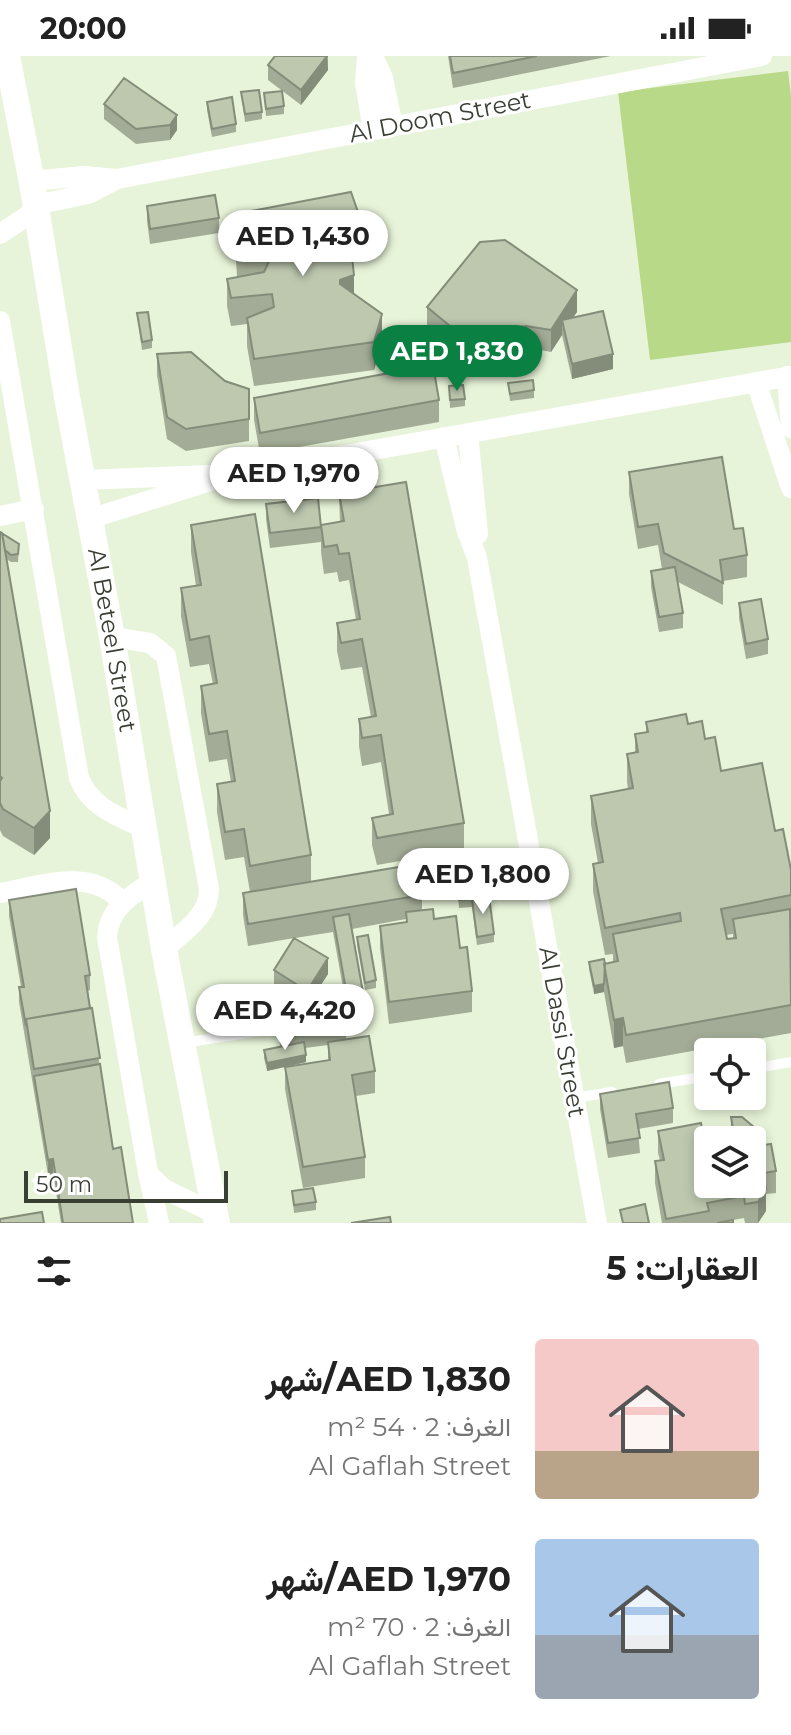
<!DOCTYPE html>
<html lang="ar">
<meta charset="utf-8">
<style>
:root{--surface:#fff;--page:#f2f2f2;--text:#222;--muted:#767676;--accent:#0b8043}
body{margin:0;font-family:Montserrat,Vazirmatn,sans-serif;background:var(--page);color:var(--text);direction:rtl;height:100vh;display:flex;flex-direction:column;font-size:30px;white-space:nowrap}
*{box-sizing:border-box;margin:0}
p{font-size:26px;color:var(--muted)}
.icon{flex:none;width:44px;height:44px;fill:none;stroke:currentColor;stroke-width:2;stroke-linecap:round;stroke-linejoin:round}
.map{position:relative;height:1167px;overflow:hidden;direction:ltr}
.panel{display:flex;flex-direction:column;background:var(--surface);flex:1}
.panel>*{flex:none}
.buttons{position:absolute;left:694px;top:982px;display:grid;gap:16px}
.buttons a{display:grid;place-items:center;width:72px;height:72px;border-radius:8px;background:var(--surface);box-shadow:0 4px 12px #0003;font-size:40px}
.scale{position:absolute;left:24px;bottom:20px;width:204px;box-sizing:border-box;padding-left:8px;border:4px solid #3a3f34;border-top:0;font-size:22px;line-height:28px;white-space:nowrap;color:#3a3f34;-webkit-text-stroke:6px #fff;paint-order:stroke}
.price{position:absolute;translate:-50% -68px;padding:0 18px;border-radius:28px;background:#fff;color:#222;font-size:26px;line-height:52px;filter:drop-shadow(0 2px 4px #0008)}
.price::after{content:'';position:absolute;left:50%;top:48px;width:24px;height:18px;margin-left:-12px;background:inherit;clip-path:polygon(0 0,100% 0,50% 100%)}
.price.active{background:var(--accent);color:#fff}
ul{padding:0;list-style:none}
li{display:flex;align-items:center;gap:24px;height:200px;padding:0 32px}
li span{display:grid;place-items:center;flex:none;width:224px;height:160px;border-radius:8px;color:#555}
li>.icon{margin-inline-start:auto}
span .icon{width:96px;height:96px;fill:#fffc;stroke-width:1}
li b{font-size:34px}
h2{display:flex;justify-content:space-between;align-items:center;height:96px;padding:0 32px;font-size:34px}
.status{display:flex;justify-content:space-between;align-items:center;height:56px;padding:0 40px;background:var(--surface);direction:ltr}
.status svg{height:22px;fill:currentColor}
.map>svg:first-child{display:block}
.green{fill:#b8d987}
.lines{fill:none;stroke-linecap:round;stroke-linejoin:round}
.service{stroke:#fff;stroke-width:10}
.minor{stroke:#fff;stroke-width:20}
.tertiary{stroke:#fff;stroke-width:26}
.wall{fill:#a3ac96;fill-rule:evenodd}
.shaded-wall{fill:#848c7a}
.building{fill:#bdc8af;stroke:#848c7a;stroke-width:2;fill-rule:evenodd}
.labels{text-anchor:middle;stroke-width:6;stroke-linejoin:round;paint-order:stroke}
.street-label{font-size:24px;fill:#3a3f34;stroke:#fff}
</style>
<div class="status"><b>20:00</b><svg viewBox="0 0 49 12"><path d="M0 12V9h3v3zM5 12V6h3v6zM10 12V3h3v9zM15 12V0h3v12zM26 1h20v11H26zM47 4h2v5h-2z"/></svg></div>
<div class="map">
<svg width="791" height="1167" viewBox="0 0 791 1167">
<rect width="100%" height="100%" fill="#e8f4d9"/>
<path class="green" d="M788,15L791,40V286L650,304L618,36Z"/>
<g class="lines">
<path class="service" d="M183,987L292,970
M752,1013L791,1006
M659,1028L708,1020
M574,1042L612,1036"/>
<path class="minor" d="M367,0L365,27L373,74
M373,0L383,22L393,70
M32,125L84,120L117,123
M35,149L88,138L117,123L762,0
M0,178L36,154
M0,265L79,722C91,752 118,760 145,773
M787,320L791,372
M756,326L791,432
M468,377L478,478
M444,381L466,472L477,502L597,1167
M82,424L211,419
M0,460L34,453
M89,463L227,420L791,320
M112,581L150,587L166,600L209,833C209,861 183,876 164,893
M154,824C131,840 109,851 107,881L148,1117L164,1133L216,1158
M0,837C41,830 90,810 122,846
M148,1117L159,1167"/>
<path class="tertiary" d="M7,0L32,127L67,341L112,581L164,893L217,1167"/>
</g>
<path class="wall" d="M328,0V14L301,49L268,24V9Z
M448,0H611L453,32Z
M124,22L177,74L170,84L136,88L104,63V48Z
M241,36L262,56V63L245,66Z
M264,37L284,50V58L266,60Z
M207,46L236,68V76L212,81L207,54Z
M147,150L219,162V177L150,188L147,165Z
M235,158L360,190L352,202L354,237L382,285L374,314L254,330L247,290V268L231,270L227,250V223L237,221L235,185Z
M427,251L577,256L573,261L613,313L572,323L562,279L551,296L526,291L493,298L473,310L427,273Z
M137,257L152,284V292L142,294Z
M157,298L225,325L249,333V385L186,395L167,383L157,319Z
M508,327L534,334V342L510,345Z
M449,330L465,343V350L450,352Z
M254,342L439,344V366L260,398L254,364Z
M629,416L734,473L747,499V521L723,525V549L678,526L683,557V572L659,576L651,531V515L662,513L658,489L638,493L629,438Z
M339,437L464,767V794L377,809L372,789V762L389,758L381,706L362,710L359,690V663L371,661L362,611L341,614L337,595V567L356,564L349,524L339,526L337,516L324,518L321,496V486L270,492L266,463V448L321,469L340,466Z
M191,469L311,799V826L422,839V854L434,863L460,892L472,935V956L389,968L380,892V870L406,866V863L352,873L364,942V957L348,960L333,876L295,882L328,918L307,950L274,929V914L294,882L248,890L243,859V837L250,836L244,801L225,804L217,756V728L231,726L227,703L209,706L201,657V630L213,628L209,608L190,611L181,560V532L196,530L191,496Z
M0,476L19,488L18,506H11L6,503L50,782L34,799L3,780L0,774Z
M739,547L768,583V598L746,603L739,562Z
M646,666L688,668L705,683L721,715L775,775L791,814V977L626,1007L623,990L614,992L604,936L594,938L589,913V906L605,908L613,906V898L605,899L593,835V808L598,807L591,768V740L628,733L627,726V698L635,697V678L646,676ZM733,878V882L727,883L726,879Z
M475,811L485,829V837L477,838Z
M457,827L472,843L494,878V886L477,889L472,851L459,852Z
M9,844L90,919V934L88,935L113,1093L133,1167H61L53,1118L48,1119L19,946V931H21L9,860Z
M357,881L376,924V932L365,934L357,889Z
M278,965L346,971V983L375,1015V1037L356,1040L365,1101V1122L303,1132L285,1033V1011L328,1004V989L305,992L306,1006L267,1015L264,1002V994L280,991Z
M600,1038L673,1052V1067L638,1073L640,1097L608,1102L600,1053Z
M731,1061L757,1090L776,1115V1137L766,1138V1155L758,1167H745L744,1162L716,1167H662L655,1127V1105L660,1104L658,1097V1075L703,1078L731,1073Z
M292,1135L316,1146V1154L294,1157Z"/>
<path class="shaded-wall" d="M327,0L328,14L301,49V34Z
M177,59V74L170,84V69Z
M360,162V190L335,230V202Z
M354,219V247L340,252V224Z
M577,234V256L564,275L562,264V279L551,296V274Z
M382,258V285L374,314V286Z
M493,276V298L473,310V289Z
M613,298V313L572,323V308Z
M50,755V782L34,799V772Z
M328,902V918L307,950V935Z
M604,928V936L594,938V930Z
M623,962V990L614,992V964Z
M306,999V1006L267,1015V1007Z
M53,1103V1118L48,1119V1104Z
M766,1133V1155L758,1167V1146Z"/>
<path class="building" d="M275,0H327L301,34L268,9Z
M450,0H537L453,17Z
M124,22L177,59L170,69L136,73L104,48Z
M259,34L262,56L245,58L241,36Z
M282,35L284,50L266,53L264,37Z
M232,41L236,68L212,73L207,46Z
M351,136L360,162L335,202L352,201L354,219L340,224V228L382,258L374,286L254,303L247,262L274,251L272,238L231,242L227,223L264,216L271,201L238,204L235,158Z
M215,139L219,162L150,173L147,150Z
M505,184L577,234L551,274L526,270L493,276L473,289L427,251L480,186Z
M603,255L613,298L572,308L562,264Z
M148,256L152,284L142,286L137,257Z
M191,296L225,325L249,333V363L186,373L167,361L157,298Z
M433,309L439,344L260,377L254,342Z
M533,324L534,334L510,338L508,327Z
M463,329L465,343L450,344L449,330Z
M722,401L734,473L743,472L747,499L720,504L723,527L664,497L658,468L638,471L629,416Z
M406,426L464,767L377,782L372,762L393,758L381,679L362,682L359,663L376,660L362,583L341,587L337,567L360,563L349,497L339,498L337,489L324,491L321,469L344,465L339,437Z
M318,442L321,471L270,477L266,448Z
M255,458L311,799L250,810L244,773L225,776L217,728L235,725L227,675L209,678L201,630L217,627L209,580L190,584L181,532L201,529L191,469Z
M0,476L2,477L50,755L34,772L3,753L0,747V725L2,722L0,720Z
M0,476L19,488L18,498L11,499L5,494L2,477Z
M675,511L683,557L659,561L651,515Z
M761,543L768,583L746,588L739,547Z
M686,658L688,668L702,665L705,683L715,681L721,715L762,707L775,775L783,773L791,814V839L721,853L727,883L736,882L733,863L790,853L791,949L626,979L623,962L614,964L604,908L618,905L613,878L681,865L680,857L605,872L593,808L603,806L591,740L633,732L627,698L638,696L635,678L648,676L646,666Z
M417,808L422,839L248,868L243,837Z
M483,810L485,829L477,830L475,811Z
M470,818L472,843L459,844L457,819Z
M76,833L90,919L85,920L90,952L26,963V970L19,931H24L9,844Z
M489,840L494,878L477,881L472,843Z
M433,853L434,863L456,860L460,892L467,891L472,935L389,946L380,870L407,866L406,856Z
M349,858L364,942L348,945L333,861Z
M368,879L376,924L365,927L357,881Z
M294,882L328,902L307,935L274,914Z
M604,903L605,908L604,928L594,930L589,906Z
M92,952L100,1002L34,1013L26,963Z
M344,956L346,971L281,980L278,965Z
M369,980L375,1015L352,1019L365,1101L303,1111L285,1011L330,1004L328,986Z
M304,986L306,999L267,1007L264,994Z
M100,1008L113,1093L121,1091L133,1167H63L53,1103L48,1104L34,1020Z
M669,1026L673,1052L636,1058L640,1082L608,1087L600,1038Z
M731,1061H742L755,1072L757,1090L771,1088L776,1115L763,1117L766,1133L758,1146L745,1148L744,1140L707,1147L709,1155L666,1163L655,1105L664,1104L658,1075L701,1067L703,1078L733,1073ZM708,1084H752V1128H708Z
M313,1132L316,1146L294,1149L292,1135Z
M645,1148L649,1167H623L620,1154Z
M42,1156L44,1167H0V1163Z
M390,1161L391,1167H351Z
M733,1164V1167H717Z"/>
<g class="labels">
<g class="street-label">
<text transform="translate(440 61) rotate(-11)" y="8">Al Doom Street</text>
<text transform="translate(112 584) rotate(80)" y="8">Al Beteel Street</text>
<text transform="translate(562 976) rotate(80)" y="8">Al Dassi Street</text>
</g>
</g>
</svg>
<div class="buttons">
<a><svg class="icon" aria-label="locate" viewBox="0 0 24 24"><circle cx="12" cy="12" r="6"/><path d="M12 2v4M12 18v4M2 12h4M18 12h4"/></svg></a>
<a><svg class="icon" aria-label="layers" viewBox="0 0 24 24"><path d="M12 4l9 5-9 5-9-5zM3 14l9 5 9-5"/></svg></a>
</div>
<div class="scale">50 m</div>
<b class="price" style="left:303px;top:222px">AED 1,430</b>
<b class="price active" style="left:457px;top:337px">AED 1,830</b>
<b class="price" style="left:294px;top:459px">AED 1,970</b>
<b class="price" style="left:483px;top:860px">AED 1,800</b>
<b class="price" style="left:285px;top:996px">AED 4,420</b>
</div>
<section class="panel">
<h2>العقارات: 5<svg class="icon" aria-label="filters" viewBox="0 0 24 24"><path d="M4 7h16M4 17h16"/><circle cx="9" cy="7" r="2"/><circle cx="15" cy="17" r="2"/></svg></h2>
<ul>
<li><span style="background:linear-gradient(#f6c9c9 70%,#b9a48a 0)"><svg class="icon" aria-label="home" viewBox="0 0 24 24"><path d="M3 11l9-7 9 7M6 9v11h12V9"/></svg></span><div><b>AED 1,830/شهر</b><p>الغرف: 2 · 54 m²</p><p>Al Gaflah Street</p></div></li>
<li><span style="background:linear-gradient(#a9c7e8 60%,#9aa5b1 0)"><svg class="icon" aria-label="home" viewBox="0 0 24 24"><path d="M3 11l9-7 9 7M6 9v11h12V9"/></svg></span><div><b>AED 1,970/شهر</b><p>الغرف: 2 · 70 m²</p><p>Al Gaflah Street</p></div></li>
</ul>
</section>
